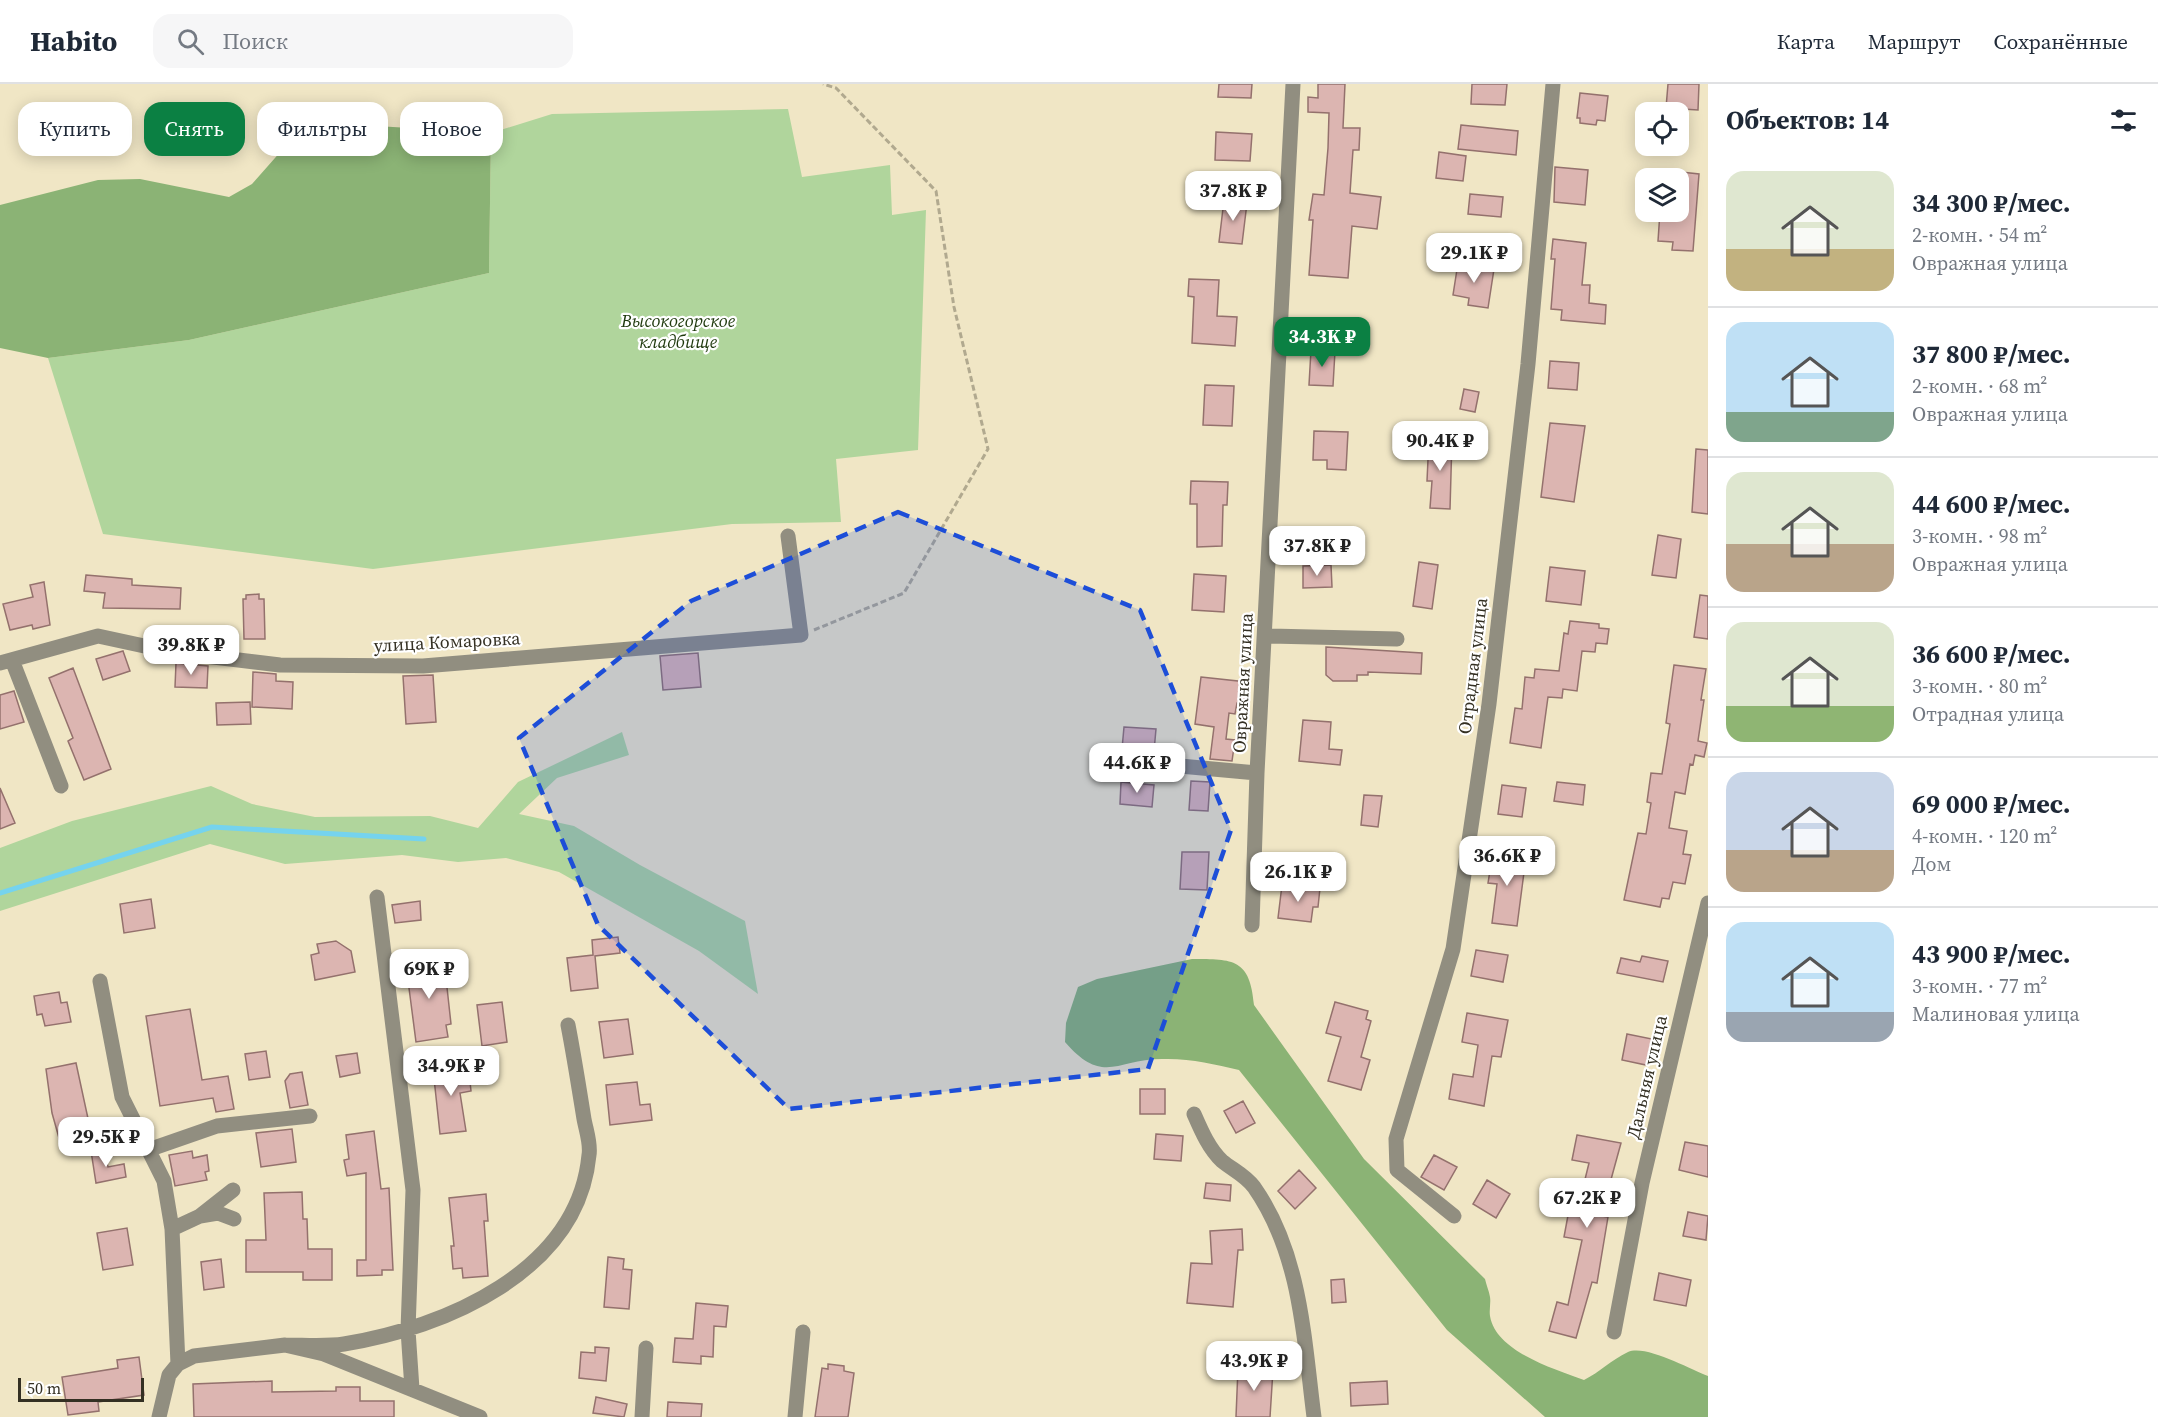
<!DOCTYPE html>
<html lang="ru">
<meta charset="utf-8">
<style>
:root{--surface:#fff;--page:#f6f6f7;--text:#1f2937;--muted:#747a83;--line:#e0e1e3;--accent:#0b8043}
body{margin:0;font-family:"Source Serif 4",serif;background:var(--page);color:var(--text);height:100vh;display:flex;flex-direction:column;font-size:22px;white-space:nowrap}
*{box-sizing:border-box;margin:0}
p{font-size:20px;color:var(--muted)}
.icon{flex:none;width:33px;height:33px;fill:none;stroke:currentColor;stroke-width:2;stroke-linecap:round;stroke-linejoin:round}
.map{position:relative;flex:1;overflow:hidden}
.drawer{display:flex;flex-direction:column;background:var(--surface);width:450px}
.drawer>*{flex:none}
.top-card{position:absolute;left:18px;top:18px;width:570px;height:54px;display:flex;gap:12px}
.tools{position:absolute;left:1635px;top:18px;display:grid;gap:12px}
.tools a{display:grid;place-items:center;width:54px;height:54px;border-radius:12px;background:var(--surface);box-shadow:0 3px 15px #0003;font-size:30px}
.scale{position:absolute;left:18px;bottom:15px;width:126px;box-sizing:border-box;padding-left:6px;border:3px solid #343023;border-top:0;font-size:16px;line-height:21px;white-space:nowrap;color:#343023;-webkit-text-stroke:4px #fff;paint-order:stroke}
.price{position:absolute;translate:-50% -51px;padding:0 14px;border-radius:12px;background:#fff;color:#222;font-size:20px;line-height:39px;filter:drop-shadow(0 2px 3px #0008)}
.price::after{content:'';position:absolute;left:50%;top:36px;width:18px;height:14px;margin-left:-9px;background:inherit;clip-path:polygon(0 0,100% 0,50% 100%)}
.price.on{background:var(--accent);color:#fff}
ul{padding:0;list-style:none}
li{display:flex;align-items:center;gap:18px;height:150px;padding:0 18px}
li+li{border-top:2px solid var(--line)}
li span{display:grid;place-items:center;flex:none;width:168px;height:120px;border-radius:18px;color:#555}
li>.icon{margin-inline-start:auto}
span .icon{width:72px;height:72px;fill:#fffc;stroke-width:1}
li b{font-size:26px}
h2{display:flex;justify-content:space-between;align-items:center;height:72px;padding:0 18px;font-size:26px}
.pill{padding:0 21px;border-radius:18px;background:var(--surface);box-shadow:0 3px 15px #0003;font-size:21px;line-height:54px}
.pill.on{background:var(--accent);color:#fff}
header{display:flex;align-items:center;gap:36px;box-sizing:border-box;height:84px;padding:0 30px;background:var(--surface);border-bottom:2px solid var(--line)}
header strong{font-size:28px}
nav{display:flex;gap:33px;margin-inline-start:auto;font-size:21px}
.search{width:420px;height:54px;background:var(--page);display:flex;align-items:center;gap:15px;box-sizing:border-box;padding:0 21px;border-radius:18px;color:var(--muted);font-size:22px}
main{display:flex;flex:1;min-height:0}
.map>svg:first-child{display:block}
.green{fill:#b0d59c}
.forest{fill:#8bb375}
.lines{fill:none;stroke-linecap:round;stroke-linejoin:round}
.stream{stroke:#75d3ee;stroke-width:5}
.building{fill:#dcb5b1;stroke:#94716d;stroke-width:1.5}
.path{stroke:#b1a98f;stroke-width:3;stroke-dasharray:6 3;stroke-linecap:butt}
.minor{stroke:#918e80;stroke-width:15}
.marked{fill:#1d4ed8;fill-opacity:0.2;stroke:#1d4ed8;stroke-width:4.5;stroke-dasharray:12 8;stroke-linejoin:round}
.labels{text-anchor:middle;stroke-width:4.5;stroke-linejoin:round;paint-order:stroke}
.park-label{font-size:18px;font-style:italic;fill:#1f390d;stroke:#fff}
.street-label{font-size:18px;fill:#343023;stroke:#fff}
</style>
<header>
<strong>Habito</strong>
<div class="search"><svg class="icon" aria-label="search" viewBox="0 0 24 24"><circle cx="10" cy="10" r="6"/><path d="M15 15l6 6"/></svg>Поиск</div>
<nav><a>Карта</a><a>Маршрут</a><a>Сохранённые</a></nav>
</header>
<main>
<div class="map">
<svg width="1708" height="1333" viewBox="0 0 1708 1333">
<rect width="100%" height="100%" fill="#f0e6c5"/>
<path class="green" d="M788,25L802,93L890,81L892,131L926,126L918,366L836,375L841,438L732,440L373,485L103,450L48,274L189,256L489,189L491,49L552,30Z
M622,648L629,671L557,694L519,730L574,742L640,781L745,837L758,910L699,867L559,788L506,774L458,778L402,771L285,780L210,760L0,827V764L72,737L211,702L252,720L315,733L430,732L478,744L518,698Z"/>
<path class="forest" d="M344,40L491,49L489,189L189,256L48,274L0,264V121L98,96L140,95L229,113L252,100L290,57Z
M1192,875C1234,875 1250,875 1254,921L1364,1075L1485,1195C1486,1200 1489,1207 1490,1213C1491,1219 1489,1226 1490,1232C1496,1268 1555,1285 1584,1296C1600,1288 1611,1276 1628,1268C1645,1260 1690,1285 1708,1292V1333H1545L1447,1246L1239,986C1214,980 1189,974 1162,975C1117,975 1103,1002 1065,958L1066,939L1078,903L1097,895Z"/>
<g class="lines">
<path class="stream" d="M0,809L212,743L424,755"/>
</g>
<path class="building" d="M1219,0H1252L1251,14L1218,13Z
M1318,0H1345L1343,44H1360L1359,66H1353L1350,109L1381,113L1377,145L1352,142L1348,194L1309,191L1313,136H1309L1313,110L1324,111L1328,64L1329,29L1308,28V13L1318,14Z
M1472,0H1507L1505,21L1471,20Z
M1668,0H1699L1698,26L1666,24Z
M1580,9L1608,12L1605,37L1597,36L1596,41L1580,39V34H1577Z
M1461,41L1518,47L1516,71L1458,65Z
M1216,48L1252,50L1250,77L1215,76Z
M1439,68L1466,72L1463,97L1436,94Z
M1555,83L1588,86L1585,121L1554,118Z
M1681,88L1699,90L1693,167L1672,166L1673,158L1658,157L1660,128H1678Z
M1470,110L1503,113L1501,133L1468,130Z
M1224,116L1247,119L1242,160L1219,158Z
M1553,155L1586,159L1582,201H1590L1589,219L1606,221L1605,240L1561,236L1562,226L1551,225L1555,175H1551Z
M1458,179L1494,185L1488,224L1468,221L1469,214L1453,211Z
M1189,195L1219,196L1217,232L1237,233L1235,262L1192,259L1194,213L1188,212Z
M1311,266L1335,267L1333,302L1309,301Z
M1550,277L1579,279L1577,306L1548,304Z
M1205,301L1234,302L1232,342L1203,341Z
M1464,305L1479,308L1475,328L1460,325Z
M1550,339L1585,342L1574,418L1541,413Z
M1314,347L1348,348L1346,386L1327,385V376H1313Z
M1429,354L1452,355L1450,425L1430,424L1432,397H1427Z
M1696,365L1708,366V430L1692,428Z
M1191,397L1228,398L1227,421H1223L1222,462L1197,463V420H1190Z
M1658,451L1681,455L1676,494L1652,491Z
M1419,478L1438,481L1432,525L1413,522Z
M1331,481L1332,503L1303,504V482Z
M1550,483L1585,487L1581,521L1546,517Z
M1194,490L1226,492L1224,528L1192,526Z
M86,491L132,495V501L181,504L180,525L103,524L105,509L84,507Z
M44,498L50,541L33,545L32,541L10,546L3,520L33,513L30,501Z
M259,510V515H264L265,555H244L243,515H246V511Z
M1700,511L1708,512V555L1694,553Z
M1570,537L1599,540V544L1609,545L1607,560L1596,559L1595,568L1582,567L1577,607L1563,605L1562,614L1548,613L1541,664L1510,659L1515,624L1522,625L1525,593L1534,594L1535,585L1559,587L1564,549L1568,550Z
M1326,563L1422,569L1421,590L1368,588V591H1357V597H1333L1326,591Z
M123,567L130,587L103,596L96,575Z
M698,569L701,603L663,606L660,572Z
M176,579L208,582L207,604L175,603Z
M1674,581L1706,585L1701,616H1704L1698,657L1707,659L1704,673L1695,671L1693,681L1690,680L1685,710L1675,708L1669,744L1687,747L1683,770L1691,771L1685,800L1673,798L1669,815L1662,814L1660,823L1624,816L1638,749L1646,750L1651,719L1647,718L1651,689L1662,690L1670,640L1666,639Z
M73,584L111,685L84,696L68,657L73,654L49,594Z
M253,588L276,590V597L293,598L292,625L252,623Z
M433,591L436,638L406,640L403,592Z
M1201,593L1247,598L1245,620L1237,619L1235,630L1229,629L1226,655L1235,656L1232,677L1210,675L1214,643L1195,640Z
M14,607L24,638L0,645V611Z
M250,618L251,640L217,641L216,619Z
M1303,636L1331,638L1329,665L1342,666L1340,681L1299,677Z
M1124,643L1156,645L1154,667L1122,665Z
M1191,697L1210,698L1208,727L1189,726Z
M1121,698L1154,701L1152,723L1120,720Z
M1557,698L1585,701L1583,721L1554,717Z
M1502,701L1526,704L1522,733L1498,730Z
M0,704L15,739L0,745Z
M1364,711L1382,712L1378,743L1361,741Z
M1182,768H1209L1207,806L1180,805Z
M1493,768L1526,773L1517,842L1492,839L1497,800L1488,799Z
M1282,801L1320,804L1318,823H1313L1311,838L1278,834Z
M151,815L155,844L124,849L120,820Z
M420,817L421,836L395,839L392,821Z
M618,853L620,869L595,872L598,904L571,907L567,874L593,871L592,856Z
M336,857L351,867L355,888L315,896L311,871L319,869L317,860Z
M1476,866L1508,871L1503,898L1471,892Z
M1642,872L1668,877L1663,898L1617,889L1621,874L1640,878Z
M444,876L451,940L446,941L448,953L416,958L406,881Z
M59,908L61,919L67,918L71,938L45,942L42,930L37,931L34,912Z
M502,918L507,958L482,962L477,921Z
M1335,918L1368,927L1366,935L1371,937L1361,973L1370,976L1361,1006L1328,997L1341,953L1326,949Z
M190,925L202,996L228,992L234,1025L216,1028L213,1014L160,1022L146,932Z
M1467,929L1508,936L1501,973L1492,972L1484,1022L1449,1015L1453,990L1473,993L1478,961L1462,958Z
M628,935L633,970L604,974L599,938Z
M1627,950L1652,955L1646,981L1622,976Z
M266,967L270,993L249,996L245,970Z
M357,969L360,989L340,993L336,972Z
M76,979L92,1053L61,1061L52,1029L46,985Z
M468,980L471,1007L460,1009L466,1047L440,1050L433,985Z
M302,988L308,1021L290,1024L285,997L290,990Z
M637,998L640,1021L650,1020L652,1036L610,1041L606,1001Z
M1140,1005H1165V1030H1140Z
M1243,1017L1255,1039L1236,1049L1224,1027Z
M292,1045L296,1078L261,1083L256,1049Z
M374,1047L381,1105L389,1104L393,1186H382V1191L357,1192V1176H366V1089L347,1092L344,1076L349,1075L346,1051Z
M1156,1050L1183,1052L1181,1077L1154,1075Z
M1577,1051L1621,1059L1601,1132L1608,1133L1597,1199L1592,1198L1576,1254L1549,1247L1557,1218L1568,1221L1582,1156L1564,1153L1569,1126L1577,1128L1589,1079L1572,1076Z
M1685,1058L1708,1062V1093L1679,1086Z
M104,1065L108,1083L124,1080L126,1093L96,1099L91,1067Z
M192,1067L193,1074L207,1071L209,1087L205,1088L207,1096L175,1102L169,1071Z
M1434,1071L1457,1083L1444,1106L1421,1093Z
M1299,1086L1316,1104L1295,1125L1278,1107Z
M1487,1096L1510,1110L1496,1134L1473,1120Z
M1206,1099L1231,1101L1230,1117L1204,1114Z
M302,1108L303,1135H307L308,1165H332V1196H303V1188H246V1156H266L264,1109Z
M486,1110L488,1137H484L488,1192L463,1194L462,1184L453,1185L451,1162H454L449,1114Z
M1688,1128L1708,1132L1706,1156L1683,1152Z
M127,1144L133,1181L103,1186L97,1149Z
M1242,1145L1243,1166H1238L1233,1223L1187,1219L1191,1179L1212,1180L1210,1147Z
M608,1173L624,1175L623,1185L632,1186L629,1225L604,1223Z
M221,1175L224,1203L204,1206L201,1178Z
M1659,1189L1691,1196L1686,1222L1654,1216Z
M1344,1195L1346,1218L1332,1219L1331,1196Z
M696,1219L728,1222L726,1243L714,1242L713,1273L701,1272V1280L673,1278L675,1254L693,1255Z
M595,1263L609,1264L606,1297L579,1294L581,1268L595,1269Z
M139,1273L144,1311L98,1318L99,1327L68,1331L62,1293L118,1284L117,1276Z
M828,1280L844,1282V1287L854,1289L848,1333H815L822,1284L828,1285Z
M1251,1280L1266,1281V1285L1273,1286L1270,1333H1236L1238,1284L1250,1285Z
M272,1297V1308L336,1307V1303H360V1317H394V1333H194L193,1300Z
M1387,1297L1388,1320L1351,1322L1350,1299Z
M596,1313L627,1320L624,1333L593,1329Z
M668,1318L702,1320L701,1333H667Z"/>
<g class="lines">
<path class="path" d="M814,546L904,509L988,365L954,223L936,107L836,4L823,0"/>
<path class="minor" d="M1265,552L1397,555
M12,576L61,702
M0,579L98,552L172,568L280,581L423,582L801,551L788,452
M1180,682L1257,689
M377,813L413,1106L408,1246L412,1305
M1252,841L1257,689L1293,0
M100,897L122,1013L164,1097L172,1145L178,1280L169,1291L159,1333
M1194,1030C1201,1046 1209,1065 1222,1077C1233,1086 1245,1091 1254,1103C1301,1170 1304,1255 1314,1333
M148,1066L217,1042L310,1032
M200,1132L218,1129L234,1135
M1454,1132L1397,1086L1396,1055L1453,865L1476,709L1489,620L1528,280L1553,0
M172,1145L200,1132L233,1106
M1614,1248L1642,1099L1708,819
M285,1261C304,1261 325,1263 344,1260C444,1244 578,1188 589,1071C591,1060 586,1046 584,1035C579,1004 574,972 568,941
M178,1280L194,1272L285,1261L324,1270L480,1333
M642,1333L646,1264
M795,1333L803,1248"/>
</g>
<path class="marked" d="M898,428L1140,526L1231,746L1148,985L789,1025L598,841L519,654L691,517Z"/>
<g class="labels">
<g class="park-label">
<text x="678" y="243">Высокогорское<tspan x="678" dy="21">кладбище</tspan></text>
</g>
<g class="street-label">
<text transform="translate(447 558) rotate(-3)" y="6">улица Комаровка</text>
<text transform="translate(1473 582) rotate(-83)" y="6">Отрадная улица</text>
<text transform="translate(1243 599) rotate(-87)" y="6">Овражная улица</text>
<text transform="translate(1647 993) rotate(-77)" y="6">Дальняя улица</text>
</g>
</g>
</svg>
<div class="tools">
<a><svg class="icon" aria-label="locate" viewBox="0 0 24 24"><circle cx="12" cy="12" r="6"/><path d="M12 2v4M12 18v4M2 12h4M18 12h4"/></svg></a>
<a><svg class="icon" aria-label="layers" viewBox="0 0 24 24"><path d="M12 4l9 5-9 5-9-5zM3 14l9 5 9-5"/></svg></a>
</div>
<div class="scale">50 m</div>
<b class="price" style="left:1233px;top:138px">37.8K ₽</b>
<b class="price" style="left:1474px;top:200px">29.1K ₽</b>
<b class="price on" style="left:1322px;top:284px">34.3K ₽</b>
<b class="price" style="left:1440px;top:388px">90.4K ₽</b>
<b class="price" style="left:1317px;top:493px">37.8K ₽</b>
<b class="price" style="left:191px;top:592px">39.8K ₽</b>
<b class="price" style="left:1137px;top:710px">44.6K ₽</b>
<b class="price" style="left:1507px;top:803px">36.6K ₽</b>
<b class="price" style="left:1298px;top:819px">26.1K ₽</b>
<b class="price" style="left:429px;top:916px">69K ₽</b>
<b class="price" style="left:451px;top:1013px">34.9K ₽</b>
<b class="price" style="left:106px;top:1084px">29.5K ₽</b>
<b class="price" style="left:1587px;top:1145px">67.2K ₽</b>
<b class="price" style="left:1254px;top:1308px">43.9K ₽</b>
<div class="top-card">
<a class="pill">Купить</a>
<a class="pill on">Снять</a>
<a class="pill">Фильтры</a>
<a class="pill">Новое</a>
</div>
</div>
<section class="drawer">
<h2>Объектов: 14<svg class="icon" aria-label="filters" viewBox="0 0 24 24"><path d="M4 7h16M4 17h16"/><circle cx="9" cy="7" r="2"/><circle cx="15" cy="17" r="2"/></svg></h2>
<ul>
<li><span style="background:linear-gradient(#dfe7d0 65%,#c2b280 0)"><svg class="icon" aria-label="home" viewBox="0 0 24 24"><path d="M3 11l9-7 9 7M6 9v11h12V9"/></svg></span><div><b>34 300 ₽/мес.</b><p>2-комн. · 54 m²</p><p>Овражная улица</p></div></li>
<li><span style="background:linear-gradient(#bfe0f5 75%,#7fa58c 0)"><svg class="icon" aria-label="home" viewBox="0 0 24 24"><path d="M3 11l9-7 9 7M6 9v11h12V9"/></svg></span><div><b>37 800 ₽/мес.</b><p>2-комн. · 68 m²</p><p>Овражная улица</p></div></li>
<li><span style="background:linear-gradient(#dfe7d0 60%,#b9a48a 0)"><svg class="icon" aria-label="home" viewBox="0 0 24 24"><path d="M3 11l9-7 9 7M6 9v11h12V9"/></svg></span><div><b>44 600 ₽/мес.</b><p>3-комн. · 98 m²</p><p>Овражная улица</p></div></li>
<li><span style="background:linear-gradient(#dfe7d0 70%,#8fb573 0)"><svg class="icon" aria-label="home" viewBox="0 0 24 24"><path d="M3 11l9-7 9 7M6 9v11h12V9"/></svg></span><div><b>36 600 ₽/мес.</b><p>3-комн. · 80 m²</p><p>Отрадная улица</p></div></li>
<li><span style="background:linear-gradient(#c9d6e8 65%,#b9a48a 0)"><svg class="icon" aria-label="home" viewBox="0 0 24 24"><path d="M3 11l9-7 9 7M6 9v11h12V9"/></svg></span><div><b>69 000 ₽/мес.</b><p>4-комн. · 120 m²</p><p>Дом</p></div></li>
<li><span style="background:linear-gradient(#bfe0f5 75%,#9aa5b1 0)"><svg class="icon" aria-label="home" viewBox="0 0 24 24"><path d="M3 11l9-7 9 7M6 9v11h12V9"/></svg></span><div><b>43 900 ₽/мес.</b><p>3-комн. · 77 m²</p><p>Малиновая улица</p></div></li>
</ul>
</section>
</main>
